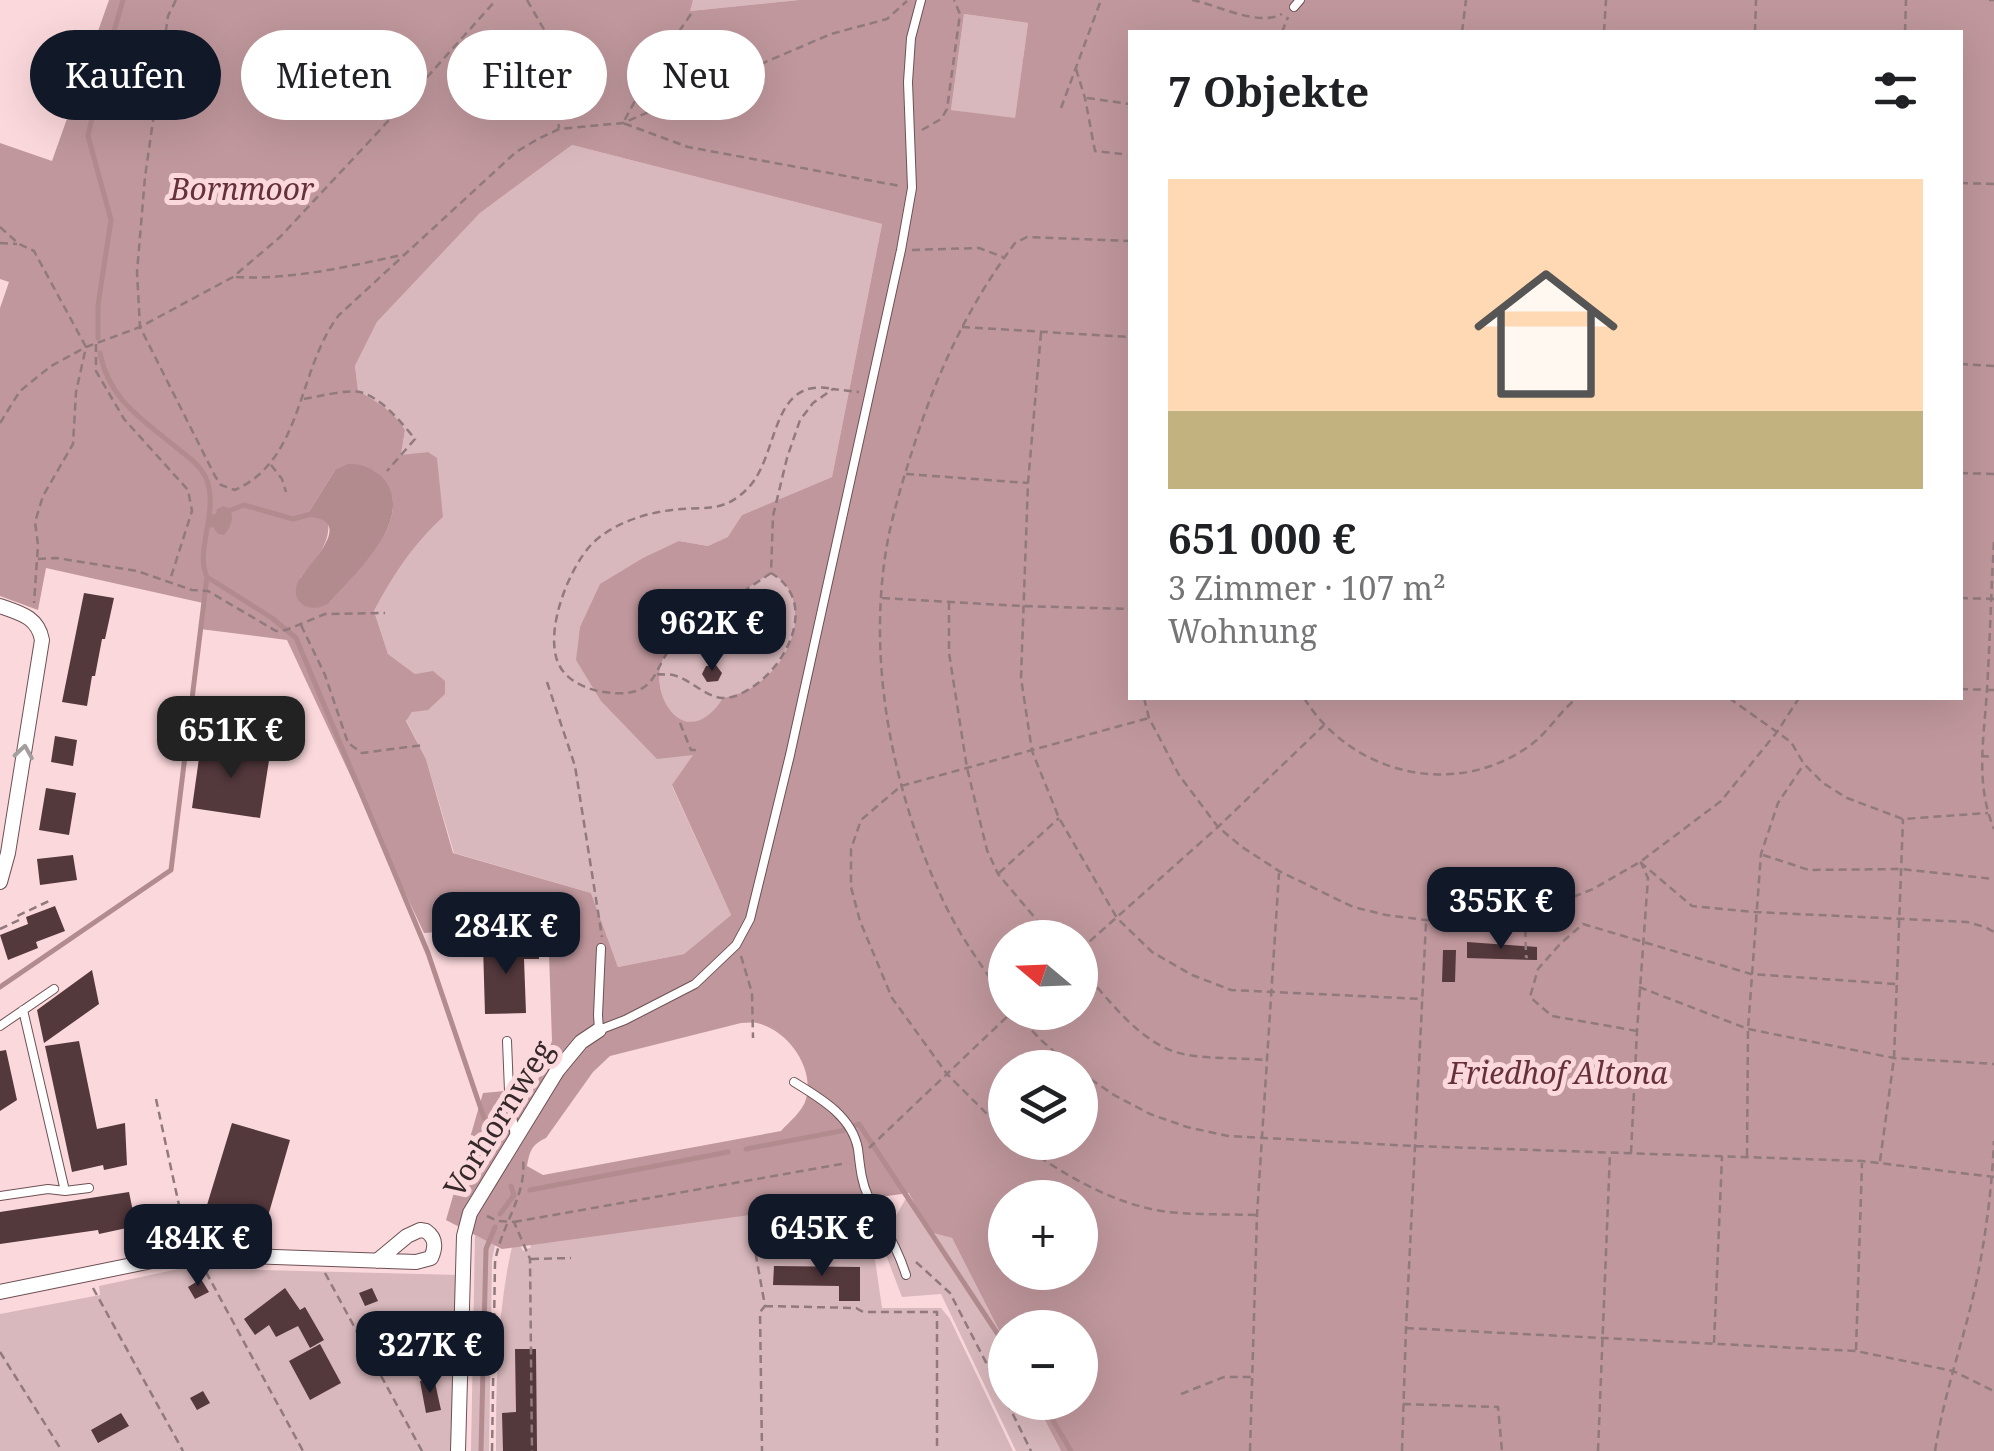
<!DOCTYPE html>
<html lang="de">
<meta charset="utf-8">
<style>
:root{--surface:#fff;--page:#f2f2f2;--text:#202124;--muted:#757577;--line:#e0e0e0;--accent:#111827}
body{margin:0;font-family:"Noto Serif",serif;background:var(--page);color:var(--text);height:100vh;display:flex;flex-direction:column;font-size:38px;white-space:nowrap}
*{box-sizing:border-box;margin:0}
p{font-size:32px;color:var(--muted)}
.icon{flex:none;width:55px;height:55px;fill:none;stroke:currentColor;stroke-width:2;stroke-linecap:round;stroke-linejoin:round}
.map{position:relative;flex:1;overflow:hidden}
.side{position:absolute;left:1128px;top:30px;width:835px;height:670px;display:flex;flex-direction:column;background:var(--surface);border-radius:0px;box-shadow:0 10px 40px #0002}
.side>*{flex:none}
.top-card{position:absolute;left:30px;top:30px;width:948px;height:90px;display:flex;gap:20px}
.needle{width:65px;rotate:289deg}
.fabs{position:absolute;left:988px;top:920px;display:grid;gap:20px}
.fabs a{display:grid;place-items:center;width:110px;height:110px;border-radius:50%;background:var(--surface);box-shadow:0 10px 40px #0002;font-size:50px}
.price{position:absolute;translate:-50% -85px;padding:0 22px;border-radius:20px;background:var(--accent);color:#fff;font-size:32px;line-height:65px;filter:drop-shadow(0 2px 5px #0008)}
.price::after{content:'';position:absolute;left:50%;top:60px;width:30px;height:22px;margin-left:-15px;background:inherit;clip-path:polygon(0 0,100% 0,50% 100%)}
.price.active{background:#222;color:#fff}
ul{padding:0;list-style:none}
li{display:grid;align-content:center;gap:20px;height:530px;padding:0 40px}
li+li{border-top:2px solid var(--line)}
li span{display:grid;place-items:center;height:310px;border-radius:0px;color:#555}
li>.icon{margin-inline-start:auto}
span .icon{width:180px;height:180px;fill:#fffc;stroke-width:1}
li b{font-size:42px}
h2{display:flex;justify-content:space-between;align-items:center;height:120px;padding:0 40px;font-size:42px}
.pill{padding:0 35px;border-radius:45px;background:var(--surface);box-shadow:0 10px 40px #0002;font-size:35px;line-height:90px}
.pill.active{background:var(--accent);color:#fff}
.map>svg:first-child{display:block}
.green{fill:#d8b8bc}
.forest{fill:#bf979c;fill-rule:evenodd}
.water{fill:#b28b8f}
.lines{fill:none;stroke-linecap:round;stroke-linejoin:round}
.stream{stroke:#b28b8f;stroke-width:5}
.building{fill:#53383c}
.service-casing{stroke:#6d5154;stroke-width:10}
.minor-casing{stroke:#6d5154;stroke-width:16}
.path{stroke:#917a7d;stroke-width:2.5;stroke-dasharray:8 5;stroke-linecap:butt}
.service{stroke:#fff;stroke-width:8}
.minor{stroke:#fff;stroke-width:14}
.oneway{stroke:#a49e9f}
.labels{text-anchor:middle;stroke-width:10;stroke-linejoin:round;paint-order:stroke}
.park-label{font-size:30px;font-style:italic;fill:#67313a;stroke:#fbd8dc}
.street-label{font-size:30px;fill:#35282a;stroke:#fbd8dc}
</style>
<div class="map">
<svg width="1994" height="1451" viewBox="0 0 1994 1451">
<rect width="100%" height="100%" fill="#fbd8dc"/>
<path class="green" d="M693,0H799L689,11Z
M964,14L1028,23L1015,119L951,110Z
M572,145L882,224L832,477L742,515L729,537L708,546L679,541L580,627L694,754L672,786L731,915L684,954L618,967L591,893L454,853L426,759L406,720L412,712L415,674L388,654L374,611C394,574 412,546 443,517L428,452L401,456L405,430C394,411 377,402 358,392L355,366L377,322L480,213Z
M771,573C808,594 798,645 772,671C758,686 742,694 723,699C685,758 644,690 665,655C681,629 744,591 771,573Z
M857,1186L868,1211L882,1308H941L950,1319L1013,1451H496C496,1384 497,1312 512,1247L520,1245L523,1251L531,1247L530,1244Z
M909,1193L929,1232L952,1238L1005,1342V1402L1036,1403L1061,1451H1016L941,1294L902,1297L881,1242Z
M475,1235L495,1245L492,1260L489,1451H471Z
M183,1268L460,1275L455,1451H0V1314L100,1295L99,1286Z"/>
<path class="forest" d="M109,0H693L690,11L799,0H1994V1451H1061L1036,1403L1080,1402V1328H1005V1342L952,1238L929,1232L909,1193L502,1249L446,1220L483,1093L535,1088L552,1041L548,925L424,933L287,640L200,629L203,603L46,568L38,610L0,596V308L9,282L0,279V143L52,161ZM964,14L1028,23L1015,118L951,110ZM1130,32H1960V698H1130ZM572,145L882,224L832,477L742,515L728,537L708,546L679,541L643,558L600,584L580,627L576,660L601,701L657,759L693,755L672,785L731,915L684,954L618,967L591,893L453,853L426,759L406,721L412,712L428,710L445,694V681L433,671L415,674L388,654L374,611C394,574 412,546 443,517L437,458L428,452L401,455L405,430C394,411 377,402 358,391L355,366L377,322L480,213ZM335,470L374,471C426,509 358,570 330,602L300,578C313,564 331,543 328,523L310,510ZM771,573C808,593 798,645 772,671C758,686 743,694 723,698C685,758 644,690 665,655C681,629 744,591 771,573ZM1005,938H1080V1012H1005ZM741,1023C746,1023 752,1022 757,1023C788,1030 815,1068 806,1099C803,1111 789,1122 781,1131L543,1175L527,1166C530,1151 531,1145 546,1138L593,1072L610,1056ZM1005,1068H1080V1142H1005ZM1005,1198H1080V1272H1005Z"/>
<path class="water" d="M348,464C361,463 375,469 384,479C416,519 355,574 330,602C315,615 288,605 298,582C306,566 356,522 311,517L310,510L335,470Z
M223,506L229,508C235,518 231,527 224,535L218,534L213,527L207,528L209,515L216,514L217,509Z"/>
<g class="lines">
<path class="stream" d="M98,338V305L111,220L88,136L102,73L123,0
M100,353C109,400 142,419 177,448C187,456 199,464 205,476C221,508 194,550 207,577L272,618L296,638L428,953L484,1118
M231,510L244,505L293,519L311,514
M0,987L171,870L207,577
M853,1126L859,1124L1005,1345
M746,1149L846,1130
M530,1190L728,1152
M500,1214L514,1195L511,1186
M1042,1402L1071,1451
M481,1451L486,1249L495,1227"/>
</g>
<path class="building" d="M84,593L114,598L105,639H102L95,676H92L87,706L62,702Z
M716,665L722,673L718,681L707,682L702,674L706,666Z
M55,736L77,740L73,766L51,762Z
M201,744L270,754L260,818L192,808Z
M46,788L76,793L69,835L39,830Z
M73,855L77,880L40,885L37,859Z
M55,906L65,931L36,942L38,948L8,960L0,935L28,924L26,917Z
M1467,942L1537,947V960L1467,958Z
M538,943L539,959H524L526,1013L485,1014L483,945Z
M1443,950H1456L1455,982H1442Z
M92,970L99,1004L44,1043L37,1010Z
M79,1041L97,1129L125,1123L127,1165L104,1170L103,1165L72,1172L45,1046Z
M6,1050L17,1100L0,1111V1051Z
M232,1123L290,1140L266,1223L207,1205Z
M129,1192L136,1226L99,1234L98,1230L0,1244V1212Z
M774,1266L860,1267V1301H839V1286L773,1285Z
M201,1279L209,1292L195,1299L188,1287Z
M285,1288L300,1310L305,1307L324,1340L310,1348L298,1326L276,1337L269,1325L255,1335L244,1319Z
M372,1288L378,1301L365,1306L359,1293Z
M442,1320L450,1341L413,1357L407,1343L427,1335L424,1328Z
M320,1344L341,1383L310,1400L289,1361Z
M515,1349H536L537,1451H503L502,1413L516,1412Z
M434,1378L441,1410L426,1413L420,1381Z
M203,1391L210,1403L197,1410L190,1398Z
M121,1413L129,1426L98,1443L91,1430Z"/>
<g class="lines">
<g class="service-casing">
<path id="service" d="M1294,7L1300,0
M601,948L598,1015L599,1030L625,1020L695,984L736,945L750,919L790,755L901,250L912,188L908,82L911,38L921,0
M23,1010L65,1191
M0,1026L54,989
M507,1041L509,1091L515,1138
M794,1082C820,1098 852,1116 858,1149C860,1165 861,1181 868,1196C881,1224 896,1243 906,1275
M0,1196L48,1189L65,1191L89,1188
M197,1254C210,1211 217,1219 257,1226"/>
</g>
<g class="minor-casing">
<path id="minor" d="M0,606C20,613 38,617 42,640L8,853L0,882
M0,1292L186,1254L416,1262L431,1258C436,1247 436,1238 426,1231L420,1230L407,1236L377,1261
M458,1451L464,1236L470,1213L557,1071L581,1042L599,1030"/>
</g>
<path class="path" d="M176,0L168,16L145,177L137,272L140,327L215,476L221,485L235,490C304,459 297,369 339,315L516,152L538,139L559,129L623,123L831,34L887,19L907,1
M527,0L546,33L559,128
M1192,0C1218,5 1258,27 1282,14
M1989,0H1994
M691,14L649,75L623,123L688,147L900,186
M1282,32L1288,17
M1462,32L1466,0
M1604,32L1606,0
M1755,32L1756,0
M1905,32L1906,0
M1076,69L1085,98L1095,151L1122,154
M1087,98L1130,104
M1061,108L1101,0
M922,130L941,119L947,109L960,14L954,0
M1960,183L1994,184
M0,227L19,244L34,251L86,347L76,392L73,444L43,496L35,522L38,545L34,603
M0,243L17,244
M912,250L979,248L1003,257
M236,277C294,280 350,266 406,254
M962,327L1130,337
M1041,333L1028,483L1021,678L1032,751L1059,818L1117,918L1152,952L1192,975L1231,990L1423,999
M96,344V371L124,419L188,490L192,511L170,580
M1960,364L1994,366
M304,399C317,397 348,389 360,392C382,398 401,422 415,439L387,471
M0,423L20,391L51,366L86,347L140,327L233,277L280,237L379,131L496,0
M271,465L282,479L286,492
M1960,473L1994,474
M906,474L1028,483
M1994,542C1991,591 1990,641 1987,690C1984,738 1975,783 1994,829
M38,559L57,558L137,571L192,590L208,591L276,631L286,630L325,614L385,613
M771,573C737,596 702,617 673,646C658,660 658,684 636,691C625,695 609,693 598,691C581,687 563,678 557,660C546,628 568,571 590,546C609,525 644,513 672,510C704,506 724,514 749,487C780,453 770,376 833,389
M882,598L1022,606L1130,609
M1960,598L1994,599
M949,602V653L967,768L987,850L998,874L1052,938
M301,625L325,675L348,743L362,753L423,745
M657,674C662,675 668,674 673,675C690,679 704,696 722,698C732,699 743,693 751,688C788,665 819,601 771,573L773,516L787,458L800,420L813,403L833,389L859,392
M547,682L575,766L602,937
M1960,689L1994,690
M1144,698L1149,718L1179,775L1218,827L1242,847L1279,871L1353,907L1386,915L1426,920L1525,916L1593,889L1640,862L1721,801L1777,732L1799,698
M1304,698C1351,774 1453,799 1528,747C1548,733 1559,712 1577,698
M1677,698H1698
M1729,698L1791,742L1804,764L1823,783L1847,798L1903,819L1988,813
M680,723L691,750H697
M1981,756L1994,757
M1763,855L1809,870L1901,869L1994,879
M1640,862L1692,906L1755,912L1967,922L1985,927L1994,932
M999,873L1059,818
M1525,916L1526,957H1528
M0,929L19,920L17,916L49,901
M1080,950L1218,827L1324,725
M741,956L752,993L753,1038
M1080,968C1110,1000 1142,1048 1188,1055C1213,1059 1241,1058 1266,1060
M1639,987L1748,1029L1894,1058L1994,1064
M1005,1000C982,966 958,934 941,896C891,786 865,654 889,534C896,502 906,470 916,439C939,368 970,303 1015,243L1027,237L1130,241
M1014,1012L1041,1040L1073,1068
M1637,1031L1552,1016L1530,997L1538,969L1561,943L1583,924L1751,974L1896,984
M1080,1072L1114,1095L1150,1114L1187,1127L1228,1136L1414,1146L1862,1161L1994,1177
M156,1099L182,1219L190,1238
M1005,1132L947,1074L892,998L860,921L851,887V849L861,820L901,786L1149,718
M1018,1142C1062,1174 1114,1205 1168,1212C1197,1215 1227,1214 1256,1215
M869,1148L1012,1012
M1631,1153L1637,1031L1648,878L1641,863
M1747,1156L1748,1029L1761,854L1778,803L1804,764
M1880,1161L1894,1058L1903,819
M487,1216L498,1221L514,1222L530,1259L532,1451
M514,1222L847,1163
M751,1228L765,1306L760,1312L762,1451
M531,1259L571,1258
M916,1262L950,1293L1005,1399
M206,1272L303,1451
M325,1273L422,1451
M93,1288L183,1451
M765,1306L856,1308L863,1312H937V1451
M1406,1328L1856,1351L1953,1371L1994,1391
M1714,1343L1722,1157
M1856,1350L1862,1163
M0,1352L62,1451
M1181,1394L1224,1377H1252
M1007,1402L1031,1451
M1403,1404L1498,1407L1502,1451
M492,1451L495,1263C500,1226 527,1197 523,1159
M1250,1451L1257,1215L1279,873
M1402,1451L1406,1328L1426,923
M1598,1451L1610,1153
M1935,1451C1944,1392 1965,1337 1977,1279C1986,1234 1992,1187 1994,1141"/>
<use href="#service" class="service"/>
<use href="#minor" class="minor"/>
</g>
<defs><path id="oneway-chevron" d="M-2-3.5L2.5 0L-2 3.5" fill="none" stroke-width="1.6" stroke-linecap="round" stroke-linejoin="round" transform="scale(2.5)"/></defs>
<use class="oneway" href="#oneway-chevron" transform="translate(24 752) rotate(-81)"/>
<g class="labels">
<g class="park-label">
<text x="242" y="200">Bornmoor</text>
<text x="1558" y="1084">Friedhof Altona</text>
</g>
<g class="street-label">
<text transform="translate(499 1119) rotate(-58)" y="10">Vorhornweg</text>
</g>
</g>
</svg>
<div class="fabs">
<a><svg class="needle" viewBox="-14 -14 28 28"><path d="M0-13l5 13h-10z" fill="#e53935"/><path d="M0 13l5-13h-10z" fill="#757577"/></svg></a>
<a><svg class="icon" aria-label="layers" viewBox="0 0 24 24"><path d="M12 4l9 5-9 5-9-5zM3 14l9 5 9-5"/></svg></a>
<a>+</a>
<a>−</a>
</div>
<b class="price" style="left:712px;top:674px">962K €</b>
<b class="price active" style="left:231px;top:781px">651K €</b>
<b class="price" style="left:1501px;top:952px">355K €</b>
<b class="price" style="left:506px;top:977px">284K €</b>
<b class="price" style="left:822px;top:1279px">645K €</b>
<b class="price" style="left:198px;top:1289px">484K €</b>
<b class="price" style="left:430px;top:1396px">327K €</b>
<div class="top-card">
<a class="pill active">Kaufen</a>
<a class="pill">Mieten</a>
<a class="pill">Filter</a>
<a class="pill">Neu</a>
</div>
<section class="side">
<h2>7 Objekte<svg class="icon" aria-label="filters" viewBox="0 0 24 24"><path d="M4 7h16M4 17h16"/><circle cx="9" cy="7" r="2"/><circle cx="15" cy="17" r="2"/></svg></h2>
<ul>
<li><span style="background:linear-gradient(#ffd9b3 75%,#c2b280 0)"><svg class="icon" aria-label="home" viewBox="0 0 24 24"><path d="M3 11l9-7 9 7M6 9v11h12V9"/></svg></span><div><b>651 000 €</b><p>3 Zimmer · 107 m²</p><p>Wohnung</p></div></li>
</ul>
</section>
</div>
